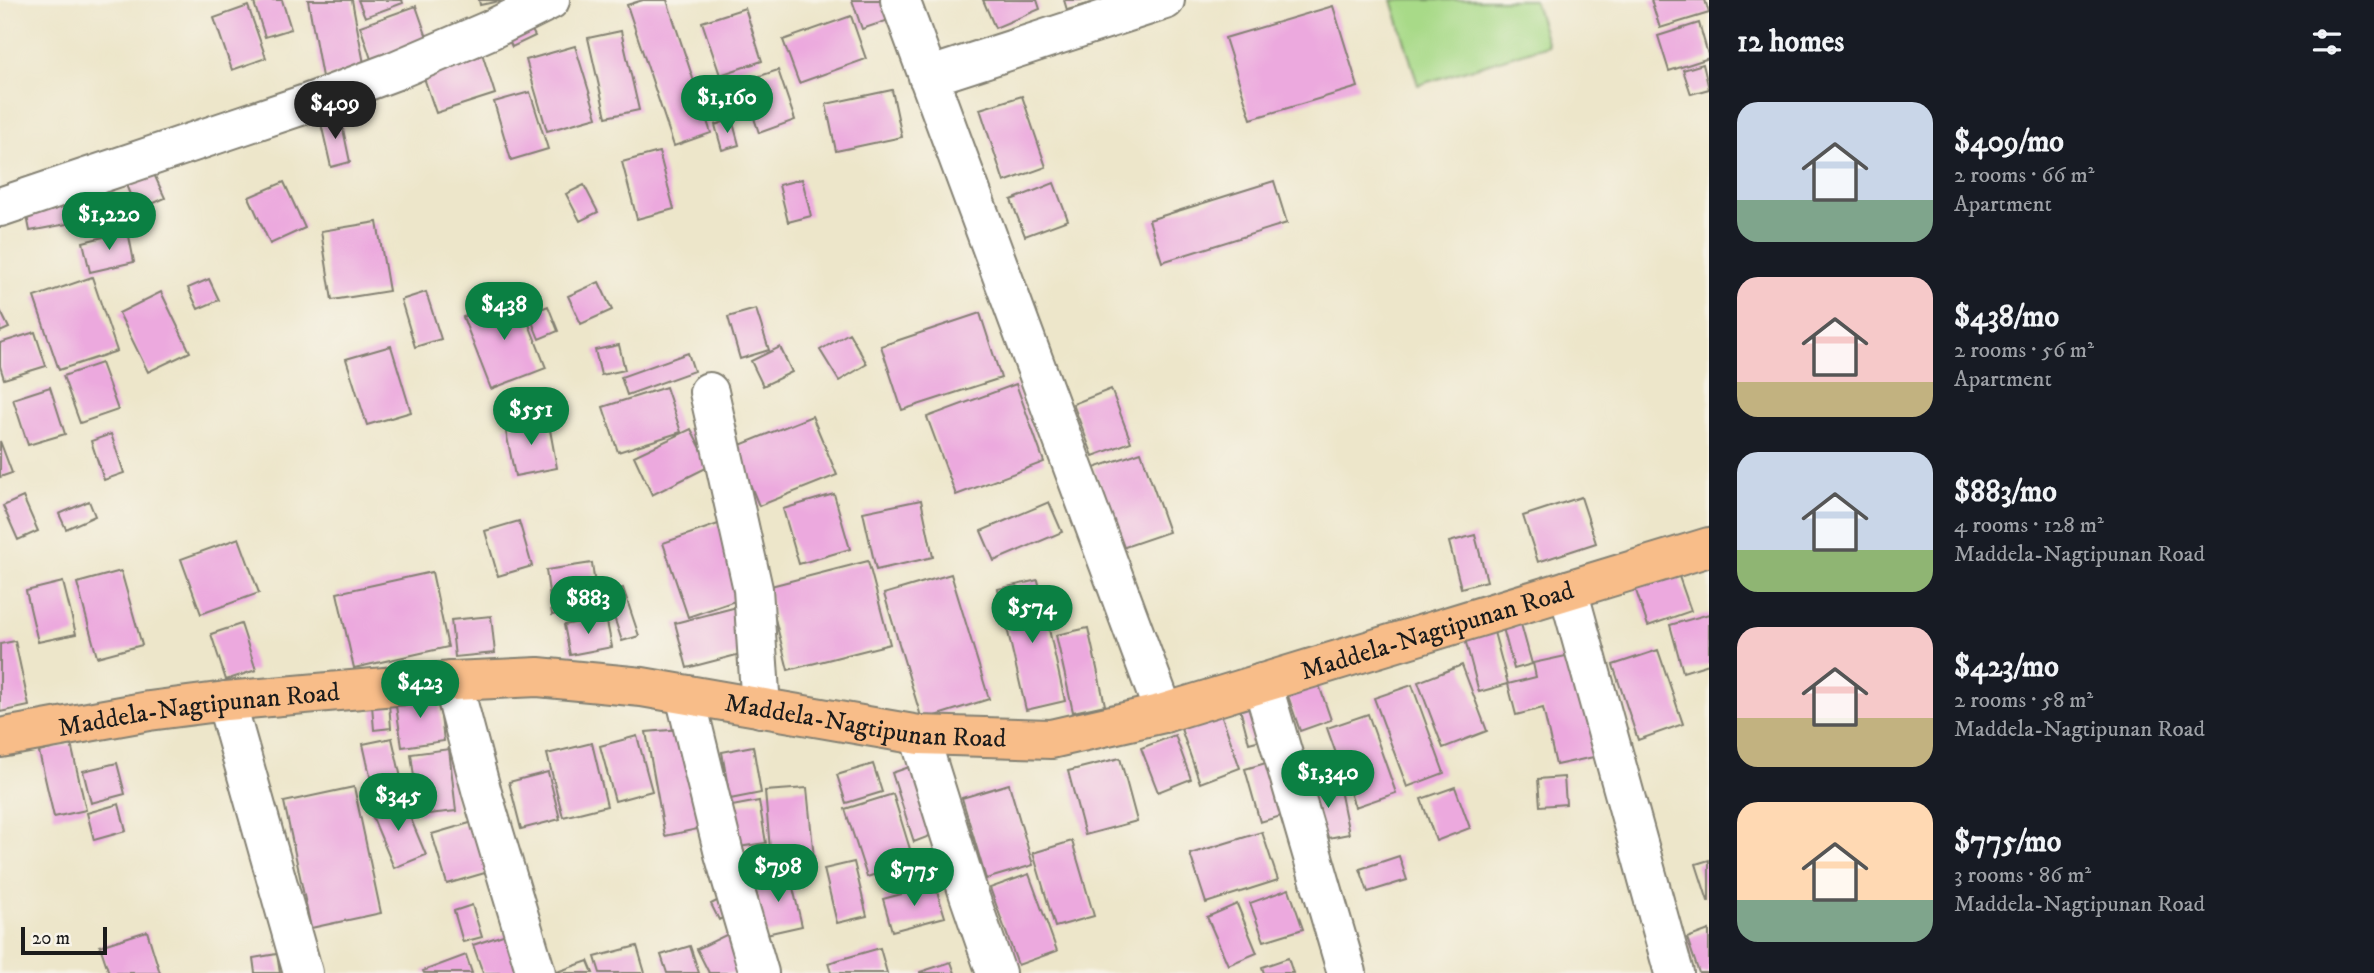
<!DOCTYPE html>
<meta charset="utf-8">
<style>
:root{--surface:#171b24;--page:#242831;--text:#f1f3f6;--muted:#9ea1a6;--accent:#0b8043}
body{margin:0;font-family:"IM FELL DW Pica",serif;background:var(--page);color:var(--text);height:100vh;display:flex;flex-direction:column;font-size:26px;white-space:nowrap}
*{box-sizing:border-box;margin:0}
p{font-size:23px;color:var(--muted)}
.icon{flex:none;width:38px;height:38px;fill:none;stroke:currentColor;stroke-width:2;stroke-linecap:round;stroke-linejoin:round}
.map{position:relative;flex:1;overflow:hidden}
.panel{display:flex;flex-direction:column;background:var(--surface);width:665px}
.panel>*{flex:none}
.scale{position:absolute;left:21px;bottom:18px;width:86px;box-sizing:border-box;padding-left:7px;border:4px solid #1c1c1c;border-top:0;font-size:19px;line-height:24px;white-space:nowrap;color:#1c1c1c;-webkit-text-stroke:5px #f7f3e8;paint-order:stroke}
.price{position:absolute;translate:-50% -60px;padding:0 16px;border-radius:24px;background:var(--accent);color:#fff;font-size:23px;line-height:46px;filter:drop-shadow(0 2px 4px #0008)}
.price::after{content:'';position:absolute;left:50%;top:42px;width:21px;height:16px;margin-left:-10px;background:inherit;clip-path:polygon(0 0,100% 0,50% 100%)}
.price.current{background:#222;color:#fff}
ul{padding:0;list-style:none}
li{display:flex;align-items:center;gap:21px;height:175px;padding:0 28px}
li span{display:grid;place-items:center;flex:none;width:196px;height:140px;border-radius:21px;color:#555}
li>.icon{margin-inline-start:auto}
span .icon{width:84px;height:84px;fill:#fffc;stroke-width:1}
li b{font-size:30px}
h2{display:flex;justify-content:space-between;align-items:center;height:84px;padding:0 28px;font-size:30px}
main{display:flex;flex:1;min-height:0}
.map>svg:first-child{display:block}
.green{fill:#a8da88;stroke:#627b52;stroke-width:2}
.building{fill:#eca9de}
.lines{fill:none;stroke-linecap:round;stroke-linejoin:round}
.minor-casing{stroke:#848173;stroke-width:42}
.major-casing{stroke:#848173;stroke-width:42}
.minor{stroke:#fff;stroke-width:38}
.major{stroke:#f8bd89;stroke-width:38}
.labels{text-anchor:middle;stroke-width:5;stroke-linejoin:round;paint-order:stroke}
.street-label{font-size:26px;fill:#1c1c1c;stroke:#f7f3e8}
</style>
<main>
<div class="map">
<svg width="1709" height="973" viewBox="0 0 1709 973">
<rect width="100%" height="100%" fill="#f7f3e8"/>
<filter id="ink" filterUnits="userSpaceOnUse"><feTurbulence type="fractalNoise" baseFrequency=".0143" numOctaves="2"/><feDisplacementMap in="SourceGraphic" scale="14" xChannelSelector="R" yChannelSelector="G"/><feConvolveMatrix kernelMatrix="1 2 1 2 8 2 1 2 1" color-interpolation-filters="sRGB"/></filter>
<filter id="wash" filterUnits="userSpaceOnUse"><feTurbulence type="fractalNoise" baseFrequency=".00686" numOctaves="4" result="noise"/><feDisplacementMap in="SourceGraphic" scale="28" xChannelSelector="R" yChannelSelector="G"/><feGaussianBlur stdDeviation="1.57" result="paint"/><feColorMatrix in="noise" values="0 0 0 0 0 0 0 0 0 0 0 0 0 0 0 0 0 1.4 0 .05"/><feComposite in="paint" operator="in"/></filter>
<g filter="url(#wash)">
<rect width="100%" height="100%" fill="#ede6ca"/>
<path class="green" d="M1392,0H1534L1548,45L1418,85Z"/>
<g id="blocks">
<path class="building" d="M265,0H282L291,29L265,37L254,3Z
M308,0H352L365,69L322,77Z
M358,0H402L403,3L365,17Z
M479,0H499L500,1L480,5Z
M643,0H667L711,133L674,146L627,5Z
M852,0H888L895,18L862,29Z
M983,0H1037L1040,9L995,28Z
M1064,0H1098L1099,1L1067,10Z
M1651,0H1705L1709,13L1660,28Z
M248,6L266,58L232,70L214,18Z
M416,6L431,49L374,68L360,26Z
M1333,6L1358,87L1251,119L1225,38Z
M745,8L762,61L720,75L702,22Z
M851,16L866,59L799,83L783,40Z
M527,21L535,36L512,47L505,32Z
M1699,23L1709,58L1669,71L1658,36Z
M621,31L639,110L606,117L588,38Z
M575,46L597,117L547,131L526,60Z
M481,50L495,94L436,113L421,69Z
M1703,64L1709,89L1691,94L1683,70Z
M778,70L795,120L759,133L742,82Z
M892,90L902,137L836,151L826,104Z
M530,92L548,149L511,160L494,102Z
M1022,96L1046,167L1004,182L980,109Z
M340,115L350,162L331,167L320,119Z
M732,119L739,145L722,150L715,125Z
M659,152L674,209L637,219L622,162Z
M153,172L165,198L137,211L126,185Z
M802,179L811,216L788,222L779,185Z
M1274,181L1287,223L1162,262L1149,220Z
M284,182L305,228L270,244L249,197Z
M1054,183L1068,220L1025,236L1011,200Z
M584,185L598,212L580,221L566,194Z
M68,198L72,223L30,231L25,206Z
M377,222L389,291L332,300L321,231Z
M128,231L134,262L90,272L83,242Z
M92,277L117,351L59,370L34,297Z
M209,279L219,300L198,309L188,288Z
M599,282L612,310L581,324L568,296Z
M161,292L190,352L148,372L119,313Z
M426,292L441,339L415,347L401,300Z
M518,296L546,368L491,389L463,317Z
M548,306L558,331L539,339L529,314Z
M756,309L769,350L740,359L728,317Z
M0,310L9,328L0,332Z
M980,313L1001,378L902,410L881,346Z
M35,332L46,366L4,379L0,366V343Z
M849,333L867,364L839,381L820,350Z
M619,345L625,370L601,375L595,350Z
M391,346L411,412L367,425L346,359Z
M780,347L792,372L763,386L751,361Z
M688,353L694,371L627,395L621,377Z
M101,363L118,410L80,423L63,376Z
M1016,384L1044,462L956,495L927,417Z
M50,387L65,434L28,445L13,399Z
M666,387L681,432L618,452L603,407Z
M1111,389L1131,442L1093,456L1073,404Z
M812,416L837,475L759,506L735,447Z
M548,419L557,468L515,476L505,427Z
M691,429L710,466L652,495L634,456Z
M111,434L124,473L104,480L91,441Z
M0,441L12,473L0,477Z
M1141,452L1169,532L1122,548L1094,468Z
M834,494L850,549L799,564L783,509Z
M23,497L38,531L18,540L3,506Z
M1581,497L1596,543L1538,562L1523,516Z
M921,500L933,557L876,570L863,512Z
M89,501L95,516L66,529L59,514Z
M1049,502L1062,532L994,561L981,531Z
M519,521L532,566L498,576L485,531Z
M721,523L747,597L688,617L663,543Z
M1475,535L1487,581L1461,588L1449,542Z
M239,538L259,593L201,614L181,559Z
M868,561L890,644L788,670L767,587Z
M592,563L598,608L552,615L546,570Z
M1676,568L1691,611L1648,626L1633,582Z
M121,571L142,645L97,657L77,583Z
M432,572L448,647L354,668L337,593Z
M951,574L989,699L922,720L884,594Z
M1038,580L1065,701L1026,710L998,589Z
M63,582L76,634L38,642L26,591Z
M623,588L639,636L622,641L606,593Z
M737,607L748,652L687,668L675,623Z
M1709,614V664L1683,672L1670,625Z
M491,616L495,653L455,657L451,620Z
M606,617L612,647L570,655L564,625Z
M241,624L256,670L226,680L211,634Z
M1521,624L1532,664L1514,669L1503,628Z
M1088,628L1105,705L1073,712L1056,635Z
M1494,632L1508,684L1479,692L1465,639Z
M15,641L29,706L0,712V644Z
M1658,650L1683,724L1638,740L1613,665Z
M1580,653L1603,755L1556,765L1543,708L1516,715L1508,684L1536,677L1533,663Z
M1462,665L1487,731L1443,748L1418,682Z
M1316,676L1331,720L1300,731L1285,687Z
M1412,685L1444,773L1407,787L1374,698Z
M438,693L444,741L402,747L395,699Z
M1260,695L1272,737L1249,743L1238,701Z
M389,703L391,728L374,730L372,705Z
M1219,708L1240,768L1200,783L1179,723Z
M1368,714L1396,793L1355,807L1327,728Z
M682,729L702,828L665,836L646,732Z
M1175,735L1191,779L1158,792L1141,748Z
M637,736L652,791L615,801L600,746Z
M392,738L404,791L375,798L363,744Z
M592,743L607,806L563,817L547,754Z
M71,744L86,810L54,817L39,752Z
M753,746L761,793L730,799L722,752Z
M449,749L456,811L419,815L411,754Z
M1120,758L1137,821L1085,835L1068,771Z
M1280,759L1295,812L1260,822L1245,769Z
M117,763L125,794L91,803L83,771Z
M873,764L882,792L846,803L837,775Z
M918,764L940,832L914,842L892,773Z
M548,772L560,819L521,829L509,782Z
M1564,777L1566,804L1540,806L1538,779Z
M1338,780L1349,834L1318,840L1307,787Z
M1009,784L1033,865L986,879L962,798Z
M354,787L381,913L311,928L284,802Z
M1455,787L1470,828L1436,841L1421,799Z
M807,788L814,858L771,861L765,791Z
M893,794L914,862L867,877L845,809Z
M402,798L426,855L394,868L370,811Z
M759,801L766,843L738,847L732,806Z
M119,804L126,831L94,840L87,813Z
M480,820L495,870L447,884L432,834Z
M1262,832L1278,880L1206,903L1190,854Z
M1072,841L1094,916L1055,927L1033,853Z
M1399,856L1407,880L1368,892L1360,869Z
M1709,860V901H1708L1696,864Z
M854,862L867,916L837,923L824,869Z
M1029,874L1057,951L1018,965L990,888Z
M790,875L802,926L766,934L754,883Z
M935,885L945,917L892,931L883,899Z
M1289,889L1303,929L1264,941L1250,903Z
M728,895L736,911L719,920L711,904Z
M1237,904L1257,953L1228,965L1207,917Z
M472,905L482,937L463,942L454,911Z
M1709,930V973H1699L1687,938Z
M147,931L160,973H109L100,946Z
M509,933L522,973H483L473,945Z
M730,933L746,973H709L697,949Z
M637,946L645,973H600L595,957Z
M690,946L699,973H667L661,955Z
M880,948L887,973H831L828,963Z
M277,954L280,973H255L253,958Z
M466,955L472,973H424L423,971Z
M1288,958L1293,973H1264L1262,967Z
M588,961L593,973H554Z
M951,962L955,973H920V972Z"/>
</g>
</g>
<g filter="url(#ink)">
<use href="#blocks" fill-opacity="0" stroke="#848173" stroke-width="2"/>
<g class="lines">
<g class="minor-casing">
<path id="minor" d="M900,0L1164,713
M928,77L1165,0
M0,207L306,104L394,71L490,30L550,0
M709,392L753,589L761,708
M1568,590L1674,973
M452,681L482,793L536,973
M1262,683L1347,973
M685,695L724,854L759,973
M226,701L303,973
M919,735L969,895L996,973"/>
</g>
<g class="major-casing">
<g id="major">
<path id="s1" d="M0,738L149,711L226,701L452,681L538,677L642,687L919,735L1051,739L1164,713L1709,547"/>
</g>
</g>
<use href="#minor" class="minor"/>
<use href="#major" class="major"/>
</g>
</g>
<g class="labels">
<g class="street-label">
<text dy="9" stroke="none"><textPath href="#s1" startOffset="1461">Maddela-Nagtipunan Road</textPath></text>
<text dy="9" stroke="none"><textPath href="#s1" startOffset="201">Maddela-Nagtipunan Road</textPath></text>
<text dy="9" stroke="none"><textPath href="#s1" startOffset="873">Maddela-Nagtipunan Road</textPath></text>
</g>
</g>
</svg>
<div class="scale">20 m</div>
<b class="price" style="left:727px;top:135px">$1,160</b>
<b class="price current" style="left:335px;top:141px">$409</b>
<b class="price" style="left:109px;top:252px">$1,220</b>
<b class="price" style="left:504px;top:342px">$438</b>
<b class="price" style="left:531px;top:447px">$551</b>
<b class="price" style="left:588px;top:636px">$883</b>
<b class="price" style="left:1032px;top:645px">$574</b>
<b class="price" style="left:420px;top:720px">$423</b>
<b class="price" style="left:1328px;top:810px">$1,340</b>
<b class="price" style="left:398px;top:833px">$345</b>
<b class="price" style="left:778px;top:904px">$798</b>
<b class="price" style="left:914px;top:908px">$775</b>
</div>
<section class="panel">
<h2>12 homes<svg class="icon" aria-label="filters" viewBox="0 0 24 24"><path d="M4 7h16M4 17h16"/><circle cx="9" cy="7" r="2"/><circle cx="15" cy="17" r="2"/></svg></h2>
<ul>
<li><span style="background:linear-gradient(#c9d6e8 70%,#7fa58c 0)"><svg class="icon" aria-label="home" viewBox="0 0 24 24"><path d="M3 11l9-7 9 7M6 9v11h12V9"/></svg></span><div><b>$409/mo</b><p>2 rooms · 66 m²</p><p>Apartment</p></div></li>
<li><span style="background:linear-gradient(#f6c9c9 75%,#c2b280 0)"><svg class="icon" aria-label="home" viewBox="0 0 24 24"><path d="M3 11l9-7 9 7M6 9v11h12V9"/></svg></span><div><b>$438/mo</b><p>2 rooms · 56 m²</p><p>Apartment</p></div></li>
<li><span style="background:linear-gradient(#c9d6e8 70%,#8fb573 0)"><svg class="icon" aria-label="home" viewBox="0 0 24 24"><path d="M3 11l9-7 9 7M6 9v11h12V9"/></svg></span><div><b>$883/mo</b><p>4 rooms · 128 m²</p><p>Maddela-Nagtipunan Road</p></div></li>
<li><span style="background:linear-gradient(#f6c9c9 65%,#c2b280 0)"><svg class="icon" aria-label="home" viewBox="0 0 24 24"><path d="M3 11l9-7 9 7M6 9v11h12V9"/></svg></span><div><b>$423/mo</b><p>2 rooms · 58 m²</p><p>Maddela-Nagtipunan Road</p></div></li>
<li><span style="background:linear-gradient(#ffd9b3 70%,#7fa58c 0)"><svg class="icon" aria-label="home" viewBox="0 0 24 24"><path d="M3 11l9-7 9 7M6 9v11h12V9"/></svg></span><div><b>$775/mo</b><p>3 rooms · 86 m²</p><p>Maddela-Nagtipunan Road</p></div></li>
</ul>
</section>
</main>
